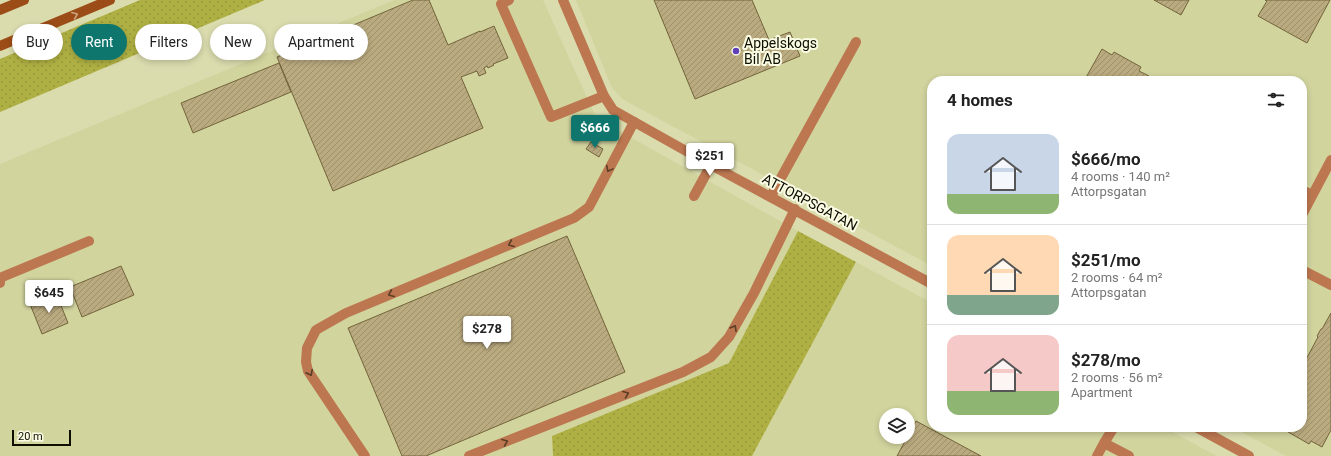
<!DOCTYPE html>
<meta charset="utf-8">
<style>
:root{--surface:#fff;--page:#f6f6f6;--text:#222;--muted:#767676;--line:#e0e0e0;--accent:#0f766e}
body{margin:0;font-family:Roboto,sans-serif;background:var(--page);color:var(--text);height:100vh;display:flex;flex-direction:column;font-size:15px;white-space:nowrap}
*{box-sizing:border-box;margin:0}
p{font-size:13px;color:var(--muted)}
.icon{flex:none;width:22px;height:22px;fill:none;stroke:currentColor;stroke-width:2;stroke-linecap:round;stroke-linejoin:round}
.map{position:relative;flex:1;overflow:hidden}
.panel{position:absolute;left:927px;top:76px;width:380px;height:356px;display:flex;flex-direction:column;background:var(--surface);border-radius:16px;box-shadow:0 2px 6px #0003}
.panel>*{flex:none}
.guide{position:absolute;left:12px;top:24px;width:380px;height:36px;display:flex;gap:8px}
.buttons{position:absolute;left:879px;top:408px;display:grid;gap:8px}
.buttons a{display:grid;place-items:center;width:36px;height:36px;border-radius:50%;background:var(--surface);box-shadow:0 2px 6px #0003;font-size:20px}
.scale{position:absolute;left:12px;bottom:10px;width:59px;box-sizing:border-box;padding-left:4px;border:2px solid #0e0e01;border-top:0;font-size:11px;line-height:14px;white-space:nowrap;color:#0e0e01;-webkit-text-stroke:3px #fafce4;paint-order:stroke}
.price{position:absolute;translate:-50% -34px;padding:0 9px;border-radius:4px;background:#fff;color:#222;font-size:13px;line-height:26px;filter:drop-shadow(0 1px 2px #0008)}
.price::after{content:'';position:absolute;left:50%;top:24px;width:12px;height:9px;margin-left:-6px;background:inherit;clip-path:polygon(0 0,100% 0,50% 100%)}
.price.active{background:var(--accent);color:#fff}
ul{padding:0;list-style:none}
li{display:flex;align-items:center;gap:12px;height:100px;padding:0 20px}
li+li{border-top:1px solid var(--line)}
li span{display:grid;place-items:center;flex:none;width:112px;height:80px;border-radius:12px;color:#555}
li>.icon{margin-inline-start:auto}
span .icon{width:48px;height:48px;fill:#fffc;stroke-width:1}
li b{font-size:17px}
h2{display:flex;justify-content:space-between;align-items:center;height:48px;padding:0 20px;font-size:17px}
.pill{padding:0 14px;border-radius:18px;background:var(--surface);box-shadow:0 2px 6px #0003;font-size:14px;line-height:36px}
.pill.active{background:var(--accent);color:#fff}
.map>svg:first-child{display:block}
.built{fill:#d2d49e;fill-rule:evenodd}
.grass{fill:url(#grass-dots)}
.building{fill:url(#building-hatch);stroke:#73643b}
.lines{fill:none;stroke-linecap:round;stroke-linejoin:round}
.service{stroke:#bc7750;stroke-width:10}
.minor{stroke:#bc7750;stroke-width:10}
.secondary{stroke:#9c4c16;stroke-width:10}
.oneway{stroke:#cba47d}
.oneway2{stroke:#5c3d25}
.poi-dot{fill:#5f40b8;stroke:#fafce4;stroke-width:1.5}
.labels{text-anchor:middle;stroke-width:4;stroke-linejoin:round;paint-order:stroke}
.poi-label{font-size:14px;fill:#0e0e01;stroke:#fafce4;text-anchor:start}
.street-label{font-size:14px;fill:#0e0e01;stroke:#fafce4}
</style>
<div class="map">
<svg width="1331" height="456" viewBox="0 0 1331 456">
<defs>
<pattern id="grass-dots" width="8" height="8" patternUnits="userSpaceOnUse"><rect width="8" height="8" fill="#afb043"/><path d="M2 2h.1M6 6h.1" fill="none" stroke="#959639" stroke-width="1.8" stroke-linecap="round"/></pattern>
<pattern id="building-hatch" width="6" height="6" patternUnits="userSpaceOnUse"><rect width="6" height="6" fill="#baaa7f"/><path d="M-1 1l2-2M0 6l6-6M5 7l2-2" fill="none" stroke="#9f916c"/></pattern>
</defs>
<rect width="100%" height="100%" fill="#dadcae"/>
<path class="built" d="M394,0H543L595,115L605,123L798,231L729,363L552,436L553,456H0V164Z
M576,0H1331V456H1286L1232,427H1302V81H932V266L622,99L612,88Z
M856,262L932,303V427H1163L1217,456H752ZM886,415H908V437H886Z"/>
<path class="grass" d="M140,0H265L0,112V59Z
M798,231L856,262L752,456H553L552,436L729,363Z"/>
<path class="building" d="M413,0H429L448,45L480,31V32L494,26L508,58L493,64L494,65L488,68L487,66L484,68L486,73L479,76L477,71L461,77L483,128L333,191L277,57Z
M654,0H752L769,40L790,32L800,56L695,99Z
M1154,0H1189L1181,15Z
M1265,0H1330L1307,43L1258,16L1267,1Z
M1102,49L1112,55L1114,52L1141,67L1139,71L1149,76L1146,81H1084Z
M279,63L291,92L193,133L181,103Z
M591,142L603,149L599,157L586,149Z
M567,236L625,372L426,456H402L348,328Z
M121,266L134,295L82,317L70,287Z
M56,293L68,323L42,334L30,304Z
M1331,313V430L1322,447L1311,441L1309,444L1283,429L1284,427H1302V367L1318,337L1317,336L1321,329H1322Z
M916,421L981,456H897Z"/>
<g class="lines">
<path class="service" d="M509,0L501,4L551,117L604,96
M1302,190L1312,195
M694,196L711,165
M771,196L856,42
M1302,215L1331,160
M1302,270L1331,285
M0,283V278L89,241
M1114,427L1104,443L1129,456
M365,456L308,371L306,362L307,348L316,330L346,313L574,218L589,207L634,122
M469,456L683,372L711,357L729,337L754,293L795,209
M1097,456L1104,443"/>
<path class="minor" d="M563,0L604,96L613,110L711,165L932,284
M1196,427L1249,456"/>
<path class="secondary" d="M0,10L24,0
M0,46L110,0"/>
</g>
<defs><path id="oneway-chevron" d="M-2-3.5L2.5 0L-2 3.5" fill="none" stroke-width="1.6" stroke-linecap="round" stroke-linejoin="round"/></defs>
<use class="oneway" href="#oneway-chevron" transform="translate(75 15) rotate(-23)"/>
<g class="oneway2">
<use href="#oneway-chevron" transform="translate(609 169) rotate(118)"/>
<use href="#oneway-chevron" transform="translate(511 244) rotate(157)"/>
<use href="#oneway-chevron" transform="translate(391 294) rotate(157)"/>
<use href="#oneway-chevron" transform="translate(734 328) rotate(-60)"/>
<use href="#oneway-chevron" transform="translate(310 373) rotate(63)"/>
<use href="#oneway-chevron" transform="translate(626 394) rotate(-22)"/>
<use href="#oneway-chevron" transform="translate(505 442) rotate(-22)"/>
</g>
<circle class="poi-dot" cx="736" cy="51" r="4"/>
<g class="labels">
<g class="poi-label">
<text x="744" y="48">Appelskogs<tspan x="744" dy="16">Bil AB</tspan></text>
</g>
<g class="street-label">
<text transform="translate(810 202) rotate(28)" y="5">ATTORPSGATAN</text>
</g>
</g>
</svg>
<div class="buttons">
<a><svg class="icon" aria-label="layers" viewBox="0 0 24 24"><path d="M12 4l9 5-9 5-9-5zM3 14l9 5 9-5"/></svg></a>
</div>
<div class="scale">20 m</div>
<b class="price active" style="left:595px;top:149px">$666</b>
<b class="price" style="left:710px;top:177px">$251</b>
<b class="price" style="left:49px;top:314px">$645</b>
<b class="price" style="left:487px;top:350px">$278</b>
<div class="guide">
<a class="pill">Buy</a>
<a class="pill active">Rent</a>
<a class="pill">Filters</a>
<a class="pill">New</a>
<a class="pill">Apartment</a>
</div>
<section class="panel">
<h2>4 homes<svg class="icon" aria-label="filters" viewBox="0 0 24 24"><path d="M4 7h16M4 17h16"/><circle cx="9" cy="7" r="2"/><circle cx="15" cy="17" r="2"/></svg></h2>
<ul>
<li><span style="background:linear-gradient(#c9d6e8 75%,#8fb573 0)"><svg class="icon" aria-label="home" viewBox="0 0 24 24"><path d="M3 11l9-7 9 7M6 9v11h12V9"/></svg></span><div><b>$666/mo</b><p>4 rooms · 140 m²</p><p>Attorpsgatan</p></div></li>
<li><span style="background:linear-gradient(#ffd9b3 75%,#7fa58c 0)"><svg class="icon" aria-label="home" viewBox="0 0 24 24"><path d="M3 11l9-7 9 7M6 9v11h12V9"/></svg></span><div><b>$251/mo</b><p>2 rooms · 64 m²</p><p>Attorpsgatan</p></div></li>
<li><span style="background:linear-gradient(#f6c9c9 70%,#8fb573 0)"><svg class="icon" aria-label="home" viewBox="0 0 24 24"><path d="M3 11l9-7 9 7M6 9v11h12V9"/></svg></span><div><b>$278/mo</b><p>2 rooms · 56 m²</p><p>Apartment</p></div></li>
</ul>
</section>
</div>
